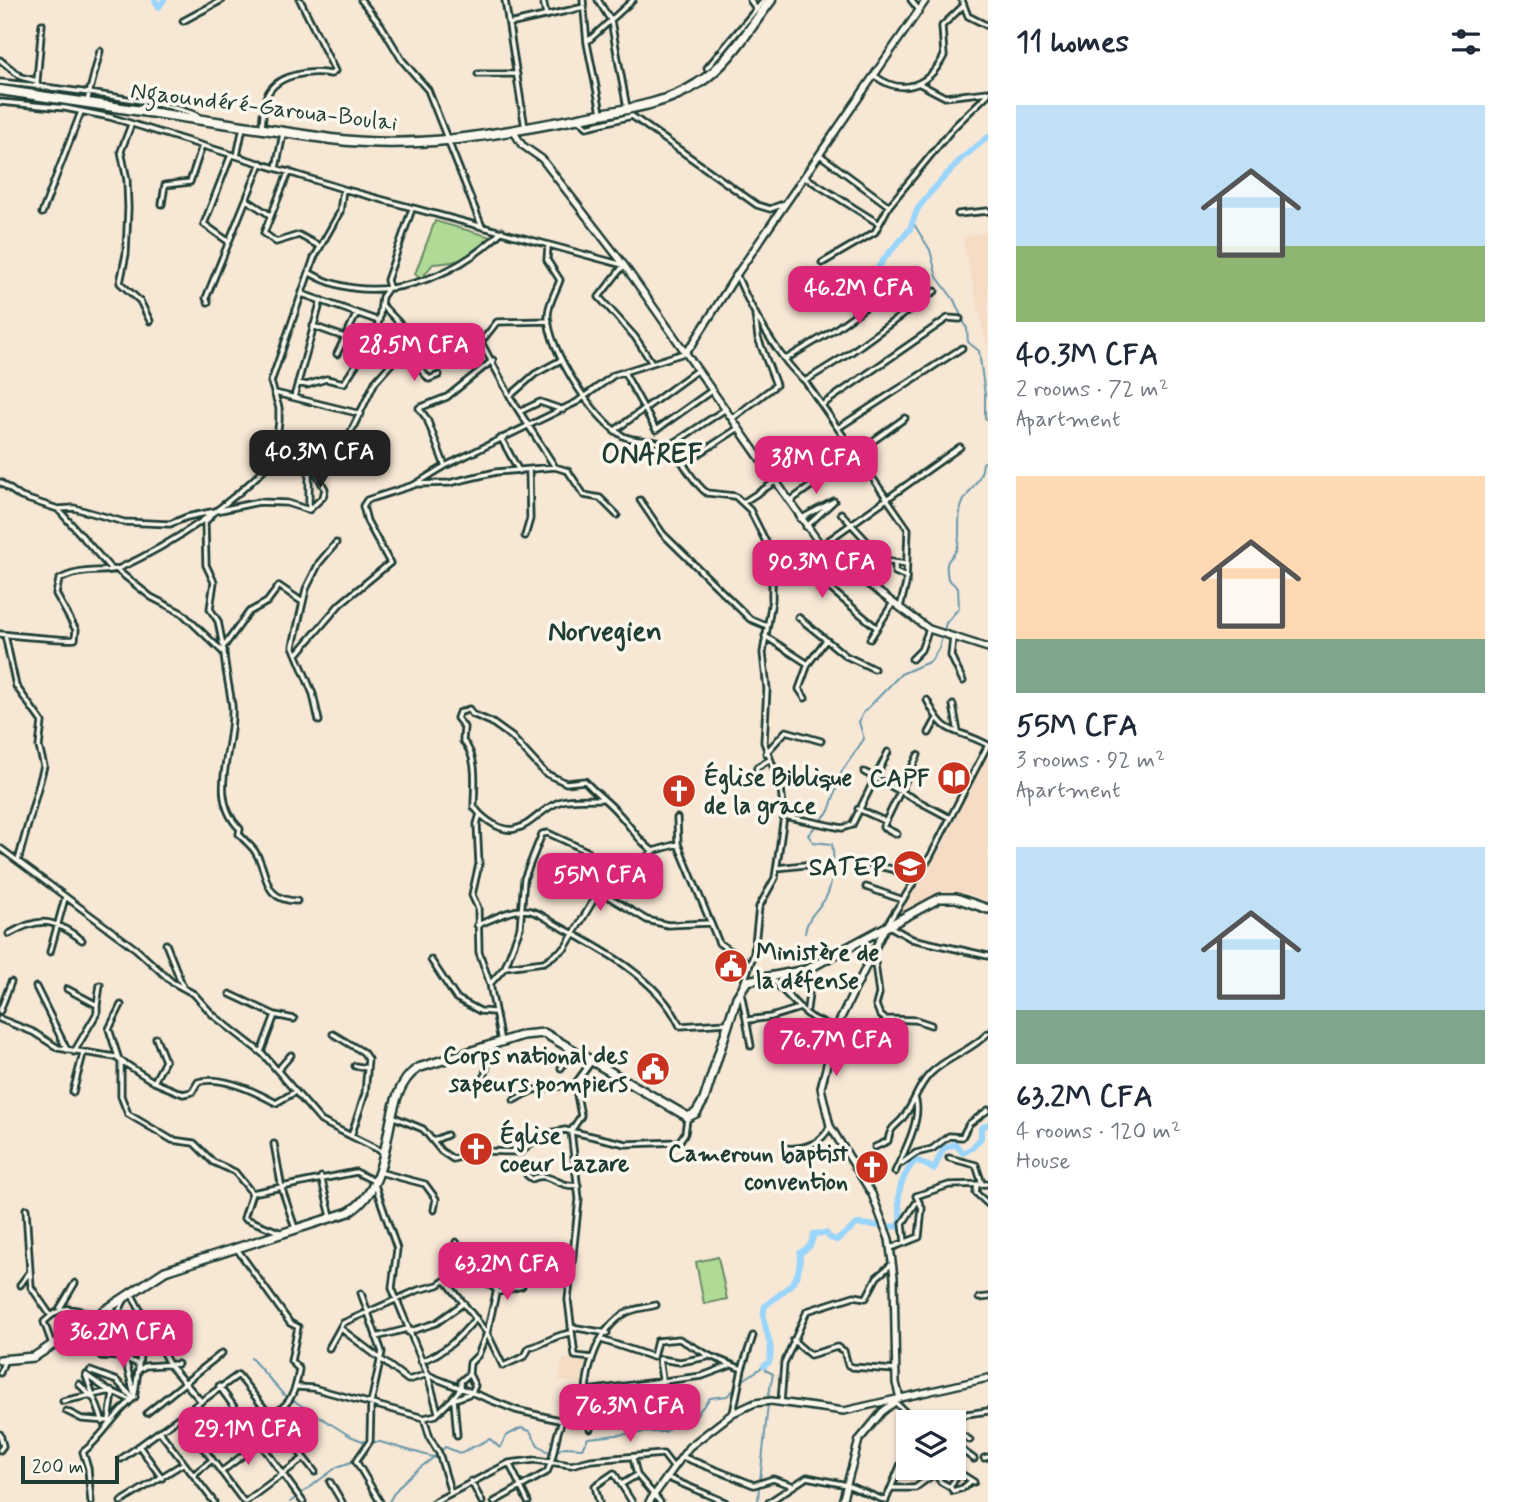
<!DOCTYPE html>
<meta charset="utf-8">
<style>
:root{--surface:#fff;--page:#f6f6f7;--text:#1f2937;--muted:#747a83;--accent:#db2777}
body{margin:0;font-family:Mynerve,sans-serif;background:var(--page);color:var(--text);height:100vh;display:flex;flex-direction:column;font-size:26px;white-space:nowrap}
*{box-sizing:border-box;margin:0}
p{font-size:23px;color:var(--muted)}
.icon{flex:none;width:38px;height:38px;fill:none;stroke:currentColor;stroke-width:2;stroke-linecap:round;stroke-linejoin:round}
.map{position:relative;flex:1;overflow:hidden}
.details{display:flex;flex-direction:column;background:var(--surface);width:525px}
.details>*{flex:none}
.buttons{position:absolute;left:896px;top:1410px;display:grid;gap:14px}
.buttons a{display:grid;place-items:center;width:70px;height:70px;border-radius:0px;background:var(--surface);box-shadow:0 2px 5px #0004;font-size:35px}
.scale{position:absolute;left:21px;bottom:18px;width:98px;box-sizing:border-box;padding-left:7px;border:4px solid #1f3d34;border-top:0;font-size:19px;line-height:24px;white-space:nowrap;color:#1f3d34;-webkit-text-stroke:5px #fbf7ec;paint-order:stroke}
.price{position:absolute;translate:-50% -60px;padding:0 16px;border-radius:14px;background:var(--accent);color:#fff;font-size:23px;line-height:46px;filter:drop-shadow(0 2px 4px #0008)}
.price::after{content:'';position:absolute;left:50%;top:42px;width:21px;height:16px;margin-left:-10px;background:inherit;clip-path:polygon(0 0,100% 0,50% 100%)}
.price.selected{background:#222;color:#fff}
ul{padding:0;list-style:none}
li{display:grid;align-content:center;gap:14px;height:371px;padding:0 28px}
li span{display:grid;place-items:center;height:217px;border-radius:0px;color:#555}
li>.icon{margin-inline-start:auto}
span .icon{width:126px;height:126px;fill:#fffc;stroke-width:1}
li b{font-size:30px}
h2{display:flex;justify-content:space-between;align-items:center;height:84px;padding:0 28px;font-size:30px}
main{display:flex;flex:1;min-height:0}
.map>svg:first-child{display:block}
.built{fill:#f5dcc5}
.green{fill:#b1da97;stroke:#688c66;stroke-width:2}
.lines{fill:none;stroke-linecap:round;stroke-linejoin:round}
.stream{stroke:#6998ab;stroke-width:2}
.river{stroke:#9ad5fb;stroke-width:6}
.street-casing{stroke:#1f3d34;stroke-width:9}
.secondary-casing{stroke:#1f3d34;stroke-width:10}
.primary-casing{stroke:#1f3d34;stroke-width:12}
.highway-casing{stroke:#1f3d34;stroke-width:13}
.street{stroke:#fbf7ec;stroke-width:3.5}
.secondary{stroke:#fbf7ec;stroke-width:5}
.primary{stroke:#fbf7ec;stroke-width:7}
.highway{stroke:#fbf7ec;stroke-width:8}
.labels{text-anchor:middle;stroke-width:7;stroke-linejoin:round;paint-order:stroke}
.street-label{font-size:24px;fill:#1f3d34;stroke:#fbf7ec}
.poi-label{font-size:24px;font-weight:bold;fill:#1f3d34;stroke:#fbf7ec;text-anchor:end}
.quarter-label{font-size:28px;font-weight:bold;fill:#1f3d34;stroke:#fbf7ec}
</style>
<main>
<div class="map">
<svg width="988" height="1502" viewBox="0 0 988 1502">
<rect width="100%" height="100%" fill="#f7e7d5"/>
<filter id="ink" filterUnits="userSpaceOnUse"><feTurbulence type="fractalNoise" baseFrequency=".0143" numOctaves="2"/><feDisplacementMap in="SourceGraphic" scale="14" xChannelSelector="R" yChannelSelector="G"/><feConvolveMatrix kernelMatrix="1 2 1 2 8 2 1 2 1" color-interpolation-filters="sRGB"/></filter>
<g filter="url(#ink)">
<path class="built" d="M988,232V351L962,237Z
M988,752V902L967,893L943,892L897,916L942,847Z
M589,1358L586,1383L558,1381L563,1359Z"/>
<path class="green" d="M435,221L491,237C475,257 459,263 433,264L421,279L415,274Z
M718,1257L727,1299L704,1304L696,1262Z"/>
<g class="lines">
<path class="stream" d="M912,221L930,250L937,277L954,300L967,329L968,342L979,351L985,395V418L988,420
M805,933C807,917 817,911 825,899C833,886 835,858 832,844L813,842L808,835L829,811L842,771L864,739L859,722L863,713L901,674L931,661L939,648L946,623L959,608L958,588L948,579C943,553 954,562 958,545C961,530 956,515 964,500C972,487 982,479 983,463L988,460
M251,1358L283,1394L350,1436L365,1442H380L436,1458
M742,1381L764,1366L765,1370L773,1374L768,1398
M760,1481L768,1404
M290,1502L337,1467L360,1459L371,1443
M389,1502C401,1476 427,1466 445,1447L460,1453L490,1439L500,1448L506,1436L521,1428L530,1431L538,1445L552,1454L564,1447L582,1448L588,1438C614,1436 639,1431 665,1432L674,1424L688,1425L710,1398L727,1396L736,1388
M758,1502L759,1486"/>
<path class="river" d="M155,0L159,7L164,0
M823,305L841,303L869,283L883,260L910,229L917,210L929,194L961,159L988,137
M764,1366L769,1362C776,1343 759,1325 765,1306C786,1288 801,1285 800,1253L810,1246L814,1234L826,1233L830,1238L837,1240L857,1224L898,1227C902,1219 900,1214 899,1205C897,1189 905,1171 916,1160L934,1169L943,1149L955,1144L963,1153L972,1148L981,1138V1128L988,1124"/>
<g class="street-casing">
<path id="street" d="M361,0L381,25L402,60L428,90L482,227
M505,0L525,128
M543,0L546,15
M583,0L587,43L601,112
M598,0L611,21L627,108
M750,0L757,10
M911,0L919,10
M962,0L968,16L988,26
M183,21L222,0
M509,24L584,7
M588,41L633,0
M0,60L21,77L37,81V87
M707,68L764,0
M478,74H517
M875,76C903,97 929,85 944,56L942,26L963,6
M37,81L42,24
M0,82C30,85 184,103 199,117
M920,84L945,97L988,92
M0,102L65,108L110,117L343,189L623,265
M87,102L100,51
M579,120L587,127L632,116L757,205L770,209L786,203
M131,125L121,151L127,180L128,208L126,254L120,283L140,301L150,321
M262,127C263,118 263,107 266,98C274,74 310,70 331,74L335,71L300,0
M820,155L889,206L954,127L988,94
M237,156L243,127
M276,168L283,134
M289,171L264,233L276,242L299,235L319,246
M805,177L878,223
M247,200L270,215
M162,204L165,185L190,182L202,146
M42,213L81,112
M958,214L988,211
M229,242L204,224L231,155
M548,246L547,260L560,280C556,292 548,303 548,316C548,350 594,420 623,436C636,443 653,438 665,445C684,457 689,480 707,493L735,496L750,510L766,542L772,568V600L763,653L767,689L764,742L781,788L784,816L775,878L759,907L754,953L744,982
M822,263L875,232L889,206
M624,265L599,297L635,337L652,363
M310,273C373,309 454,280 502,231
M737,276C750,307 779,360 805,381L908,529L906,584L900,607
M302,294L379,321L382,297L389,287L387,280L412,209
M208,302L206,298L261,163
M313,326L344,337
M404,351L429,379L439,375
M337,354L357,313
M786,359L834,330L917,270
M624,372L656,430L711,391
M805,381L850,353L935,291
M298,383L307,385L326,379L344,383L371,342L379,321
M275,393L361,414
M510,396L535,374L561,360
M294,397L321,300
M822,405L948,318L960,319
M521,411L540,402L563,410
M733,418L776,385L758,338L755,315
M838,428L962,348
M614,431L696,371
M279,438C299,447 324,462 344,446L375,382L406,347L405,329L382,305
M501,438L519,471
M668,447L724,410
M685,463L737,429
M445,466L427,419L419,408L447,397L493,360
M555,467L568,471L584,495L600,498L617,515
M0,482L21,497L58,509L110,568
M417,484L449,483L496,472L555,467L512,400L481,342L497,322L549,321
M640,500L663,534L750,619L767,626
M790,501L905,418
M744,502L775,482
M309,508V470L312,465
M58,509L74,508L124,522L170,524L187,517L259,502L287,503L309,510L323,497L325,489L312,465V452
M841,513L885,561L906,564
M210,517L205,522L206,565L214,582L210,609L218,621L224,651
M800,519L834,501
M806,527L834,501
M525,536L530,519L529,470
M822,545L960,447
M835,562L822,573L821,581L877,628
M895,563V572L906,577
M117,570L151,597L182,613L224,653C225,671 230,688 232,706C235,750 206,795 240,829L239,834C244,840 250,845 254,850C270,872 260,900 297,901
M798,617L846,656L874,669
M0,634C9,635 72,641 75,639L76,630L56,594L59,580C79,567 106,574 120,568C172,544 231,505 269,464L275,454L279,421V408L271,382L314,258L340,212L343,189
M5,635L16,686L42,722L39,747L44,766L18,861
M765,636L808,664L826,640
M953,638L951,656L963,681
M870,639L893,603
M225,645L249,612L267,602L279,586L301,601
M298,653L340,604L390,563L367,521L363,506L367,500L414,485L445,466L577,402L614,375L684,353
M912,659L921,650L929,629
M805,698L799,689L808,664
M927,700C946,739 953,726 988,745
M953,705L958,732
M319,721L313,694L293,646L306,589L319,563L336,543
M929,733L936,720
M766,753L786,731L821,741
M864,772L950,818
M755,782L757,767L769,760
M858,809L885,821
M480,814C521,852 533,809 562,801C568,799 595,799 601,799
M784,816L842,828L852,825L888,752
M677,818L678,844L719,943L750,964
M897,834L883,827L918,755
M0,848L136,949L172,982L194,994L213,1015L263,1054L321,1121L383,1152
M863,863L892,869L915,880
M777,868L814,864
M866,887L903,900
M888,923L930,857L988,745
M477,925C491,920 508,910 523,910C536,910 547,919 557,925C600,948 659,979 680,1026L727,1023
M891,927L912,939L988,956
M9,934C40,916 54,919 82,940
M166,944L183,987
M50,952L65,898
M871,956L875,963L879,994L876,1005L880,1015L885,1019L916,1020L931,1025
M431,960L456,998L480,1011L493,1012
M505,967L544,962L565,948L599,891L647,920L668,925L710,923
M804,970L809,994L807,1009
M770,977L800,1008
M490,984L505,967L520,928L524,879L542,834L548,833L587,851L606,872L618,876C629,866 643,862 653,851
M36,987L67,1050
M67,989L97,1005V1013L74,1052
M741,992L751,1046
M230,994L275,1015L294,1019
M97,1005L100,985
M0,1011L11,982
M0,1019L33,1032L58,1048L115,1057L154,1082L183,1094L192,1092L198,1082C221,1075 256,1092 276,1103L295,1092
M748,1020L771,1017L800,1008L812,1018L836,1028
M333,1034L363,1052L368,1059L365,1094L351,1136
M501,1042L490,984L479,952L478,908L472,895L479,864L477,824L480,814L474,807C474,786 479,758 463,741L464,727L457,718L459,713L469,709L472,714L491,722L512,737L545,773L566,783L585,781C595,793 608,801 618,813C631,826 637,840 653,851L678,844
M261,1052L275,1015
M119,1060L109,1029L121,1005
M121,1062V1096L128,1114L172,1140L194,1143L213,1162L235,1172L252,1193L356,1172L374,1181
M355,1066L367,1068
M561,1068L573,1050
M278,1070L291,1055
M484,1078L492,1046
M154,1082L165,1061L156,1038
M73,1092L83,1054
M514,1100L533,1090L575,1084
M394,1117L423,1129L441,1151L453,1159L480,1151L521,1152L544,1134L565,1130L626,1144L679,1142L685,1133L687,1119
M433,1141L447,1135
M274,1144L282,1189L295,1228
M875,1147L888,1141C891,1123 897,1128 905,1115C915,1101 918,1086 930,1074C948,1056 970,1052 988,1033
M784,1148C803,1150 822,1144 830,1126
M949,1158L976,1165L982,1184
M902,1163L916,1153L932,1149L949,1136L962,1137L969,1124L988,1110
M379,1172L425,1184L436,1199L434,1210
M895,1172C903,1154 923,1118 915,1098
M527,1175L532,1179C550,1170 559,1189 578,1185
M321,1177L331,1216
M375,1185L397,1249L392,1288L428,1376L438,1412
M977,1185L976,1193L988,1204
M252,1193L244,1218L279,1232
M26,1209L31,1287L51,1316
M456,1242L479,1276L499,1292L522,1286
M905,1243L903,1223L916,1203
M891,1248L919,1237L922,1208L916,1196L949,1185L988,1184
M237,1249L290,1323L298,1327L291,1361L299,1369C294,1408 281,1407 252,1431
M446,1281L487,1333L503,1366L525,1356L529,1348C545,1344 555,1334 572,1333
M20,1285L29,1273
M361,1293L382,1352L371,1403L370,1441L356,1461L380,1502
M132,1295L170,1366L200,1400
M979,1298L988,1297
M60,1308L75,1283
M571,1327L607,1333
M340,1328L408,1380L428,1374
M408,1332L436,1323L464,1303
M376,1337L407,1329
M602,1340L653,1357
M793,1340L810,1355L837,1347L844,1351L848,1365L852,1367L895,1370
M52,1344L44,1322C66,1301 70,1310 97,1315
M98,1345L107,1334L125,1299
M329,1348L343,1323L418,1290L438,1285L470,1264
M101,1356L122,1357L138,1364L139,1370L145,1366L178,1364
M653,1357L657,1341L679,1339L710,1356L742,1369L733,1413
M592,1358L575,1356L568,1300L579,1199L571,1131L581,1116L575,1084L592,1061
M660,1359L680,1362L707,1357
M421,1361C445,1353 460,1337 476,1318
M742,1369L753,1336
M90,1371L117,1381L133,1398
M0,1373L4,1362
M86,1376L94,1398
M430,1376L516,1410L563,1421
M79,1384L95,1400L103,1422
M219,1386L303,1502
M297,1387L313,1388L424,1418L436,1415L450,1401L471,1393L475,1386L469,1374L470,1363L478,1355L487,1333L497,1289
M587,1391L702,1376L729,1366
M135,1393L141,1348V1315
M452,1399L461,1388V1381L469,1374
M454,1400L457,1435
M63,1401L111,1391L131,1400
M781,1402L784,1364L807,1311L854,1296L866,1298L877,1277L892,1264
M897,1404L917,1423
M66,1411L82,1419L109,1421L113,1394L86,1375
M147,1413L222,1353
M586,1414L662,1396L664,1392L659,1359
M180,1417L244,1502
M424,1418L430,1438L439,1453L451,1493
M955,1420L960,1434L970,1440
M948,1423L967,1414L988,1411
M590,1429C579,1392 590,1336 624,1314C633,1308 646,1308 656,1305
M160,1432L214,1502
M0,1434L3,1446L0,1450
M960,1434L956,1446L974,1459
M139,1446L162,1478
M203,1447L241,1417
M683,1457L754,1485L773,1479L791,1485
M633,1458L637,1475L660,1502
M984,1458L988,1457
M121,1459L238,1375L315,1472
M509,1463L528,1502
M952,1468L974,1482
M221,1472L260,1442
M935,1473L941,1482L950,1487
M959,1473L950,1487L953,1491L963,1488L971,1481
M193,1475L212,1460
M666,1477L725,1502
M471,1481L482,1502
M330,1482L342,1502
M622,1484L637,1475
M891,1488H915L942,1468
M886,1500L908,1447
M91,1502L88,1468L83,1452C103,1437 113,1415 135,1397L125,1359L113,1341
M121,1502L184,1463
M245,1502L304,1458
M434,1502L509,1463L535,1460L571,1465L591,1460L663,1454L673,1467
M494,1502L547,1472C561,1444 549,1418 586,1400
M599,1502L595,1486L614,1473L632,1502
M769,1502L807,1477L847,1485L886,1501"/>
</g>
<g class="secondary-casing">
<path id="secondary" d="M514,132L522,145L542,159L624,265L827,554L929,629L988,648
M684,353L692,345L737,274L926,0
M649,1502L689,1447L733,1413L755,1403L771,1401L844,1411L988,1378
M842,1502L859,1440L882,1412L900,1398L896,1383L894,1277L889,1239L872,1194L830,1126L821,1088L836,1028L885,928"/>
</g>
<g class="primary-casing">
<path id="primary" d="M0,1360L34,1357L165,1271L349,1212C401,1181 376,1095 418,1068L523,1035L544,1033L688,1117L696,1113L704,1100L737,997L747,981L806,970L940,898H956L988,909"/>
</g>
<g class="highway-casing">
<path id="highway" d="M0,90L331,139C420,150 493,135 580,118C619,110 663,106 697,84C728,65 749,29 771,0"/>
</g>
<use href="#street" class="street"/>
<use href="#secondary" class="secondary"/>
<use href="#primary" class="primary"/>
<use href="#highway" class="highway"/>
</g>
</g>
<defs>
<g id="library-disc" transform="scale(1.75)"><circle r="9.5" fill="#c8321e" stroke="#fbf7ec"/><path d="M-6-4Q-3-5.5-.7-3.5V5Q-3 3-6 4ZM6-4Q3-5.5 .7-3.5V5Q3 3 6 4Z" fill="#fff"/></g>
<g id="church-disc" transform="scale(1.75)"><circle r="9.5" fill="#c8321e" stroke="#fbf7ec"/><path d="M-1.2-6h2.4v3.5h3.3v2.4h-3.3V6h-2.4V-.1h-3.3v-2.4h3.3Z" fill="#fff"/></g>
<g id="university-disc" transform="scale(1.75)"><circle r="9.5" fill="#c8321e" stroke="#fbf7ec"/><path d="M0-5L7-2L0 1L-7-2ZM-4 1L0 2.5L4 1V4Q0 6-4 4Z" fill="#fff"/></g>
<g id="civic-disc" transform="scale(1.75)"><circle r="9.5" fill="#c8321e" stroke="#fbf7ec"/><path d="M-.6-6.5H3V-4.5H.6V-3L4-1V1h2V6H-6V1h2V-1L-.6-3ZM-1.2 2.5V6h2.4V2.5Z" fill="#fff"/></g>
</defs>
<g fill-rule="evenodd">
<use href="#library-disc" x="954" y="778"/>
<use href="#church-disc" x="679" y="791"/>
<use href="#university-disc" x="910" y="867"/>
<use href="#civic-disc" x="731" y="966"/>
<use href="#civic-disc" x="653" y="1069"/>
<use href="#church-disc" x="476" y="1149"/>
<use href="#church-disc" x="872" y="1167"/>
</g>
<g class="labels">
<g class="street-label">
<text transform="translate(264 106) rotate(7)" y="8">Ngaoundéré-Garoua-Boulai</text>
</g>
<g class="poi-label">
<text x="704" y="785" text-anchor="start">Église Biblique<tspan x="704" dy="28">de la grace</tspan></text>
<text x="930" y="786">CAPF</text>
<text x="886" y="875">SATEP</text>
<text x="756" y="960" text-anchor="start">Ministère de<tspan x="756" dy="28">la défense</tspan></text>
<text x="628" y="1063">Corps national des<tspan x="628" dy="28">sapeurs pompiers</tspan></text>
<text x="500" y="1143" text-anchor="start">Église<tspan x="500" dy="28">coeur Lazare</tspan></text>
<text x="848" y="1161">Cameroun baptist<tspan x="848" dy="28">convention</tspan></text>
</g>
<g class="quarter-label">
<text x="652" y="463">ONAREF</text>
<text x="605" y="640">Norvegien</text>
</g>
</g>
</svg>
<div class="buttons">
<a><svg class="icon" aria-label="layers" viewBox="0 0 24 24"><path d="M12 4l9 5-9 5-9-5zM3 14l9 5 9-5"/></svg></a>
</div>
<div class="scale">200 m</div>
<b class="price" style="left:859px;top:326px">46.2M CFA</b>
<b class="price" style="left:414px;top:383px">28.5M CFA</b>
<b class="price selected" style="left:320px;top:490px">40.3M CFA</b>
<b class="price" style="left:816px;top:496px">38M CFA</b>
<b class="price" style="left:822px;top:600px">90.3M CFA</b>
<b class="price" style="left:600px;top:913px">55M CFA</b>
<b class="price" style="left:836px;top:1078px">76.7M CFA</b>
<b class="price" style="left:507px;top:1302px">63.2M CFA</b>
<b class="price" style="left:123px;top:1370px">36.2M CFA</b>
<b class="price" style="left:630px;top:1444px">76.3M CFA</b>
<b class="price" style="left:248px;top:1467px">29.1M CFA</b>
</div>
<section class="details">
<h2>11 homes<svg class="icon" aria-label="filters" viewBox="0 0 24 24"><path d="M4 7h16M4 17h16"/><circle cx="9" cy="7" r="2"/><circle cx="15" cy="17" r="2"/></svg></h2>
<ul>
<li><span style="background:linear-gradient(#bfe0f5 65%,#8fb573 0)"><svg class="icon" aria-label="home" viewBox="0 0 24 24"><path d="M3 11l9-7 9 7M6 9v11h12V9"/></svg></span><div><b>40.3M CFA</b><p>2 rooms · 72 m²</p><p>Apartment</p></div></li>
<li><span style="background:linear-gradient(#ffd9b3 75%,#7fa58c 0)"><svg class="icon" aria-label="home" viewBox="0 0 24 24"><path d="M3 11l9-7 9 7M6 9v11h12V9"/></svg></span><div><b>55M CFA</b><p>3 rooms · 92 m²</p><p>Apartment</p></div></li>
<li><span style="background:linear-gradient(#bfe0f5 75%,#7fa58c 0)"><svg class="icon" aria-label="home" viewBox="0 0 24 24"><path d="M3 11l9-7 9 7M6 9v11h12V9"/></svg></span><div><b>63.2M CFA</b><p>4 rooms · 120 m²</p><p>House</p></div></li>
</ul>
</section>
</main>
